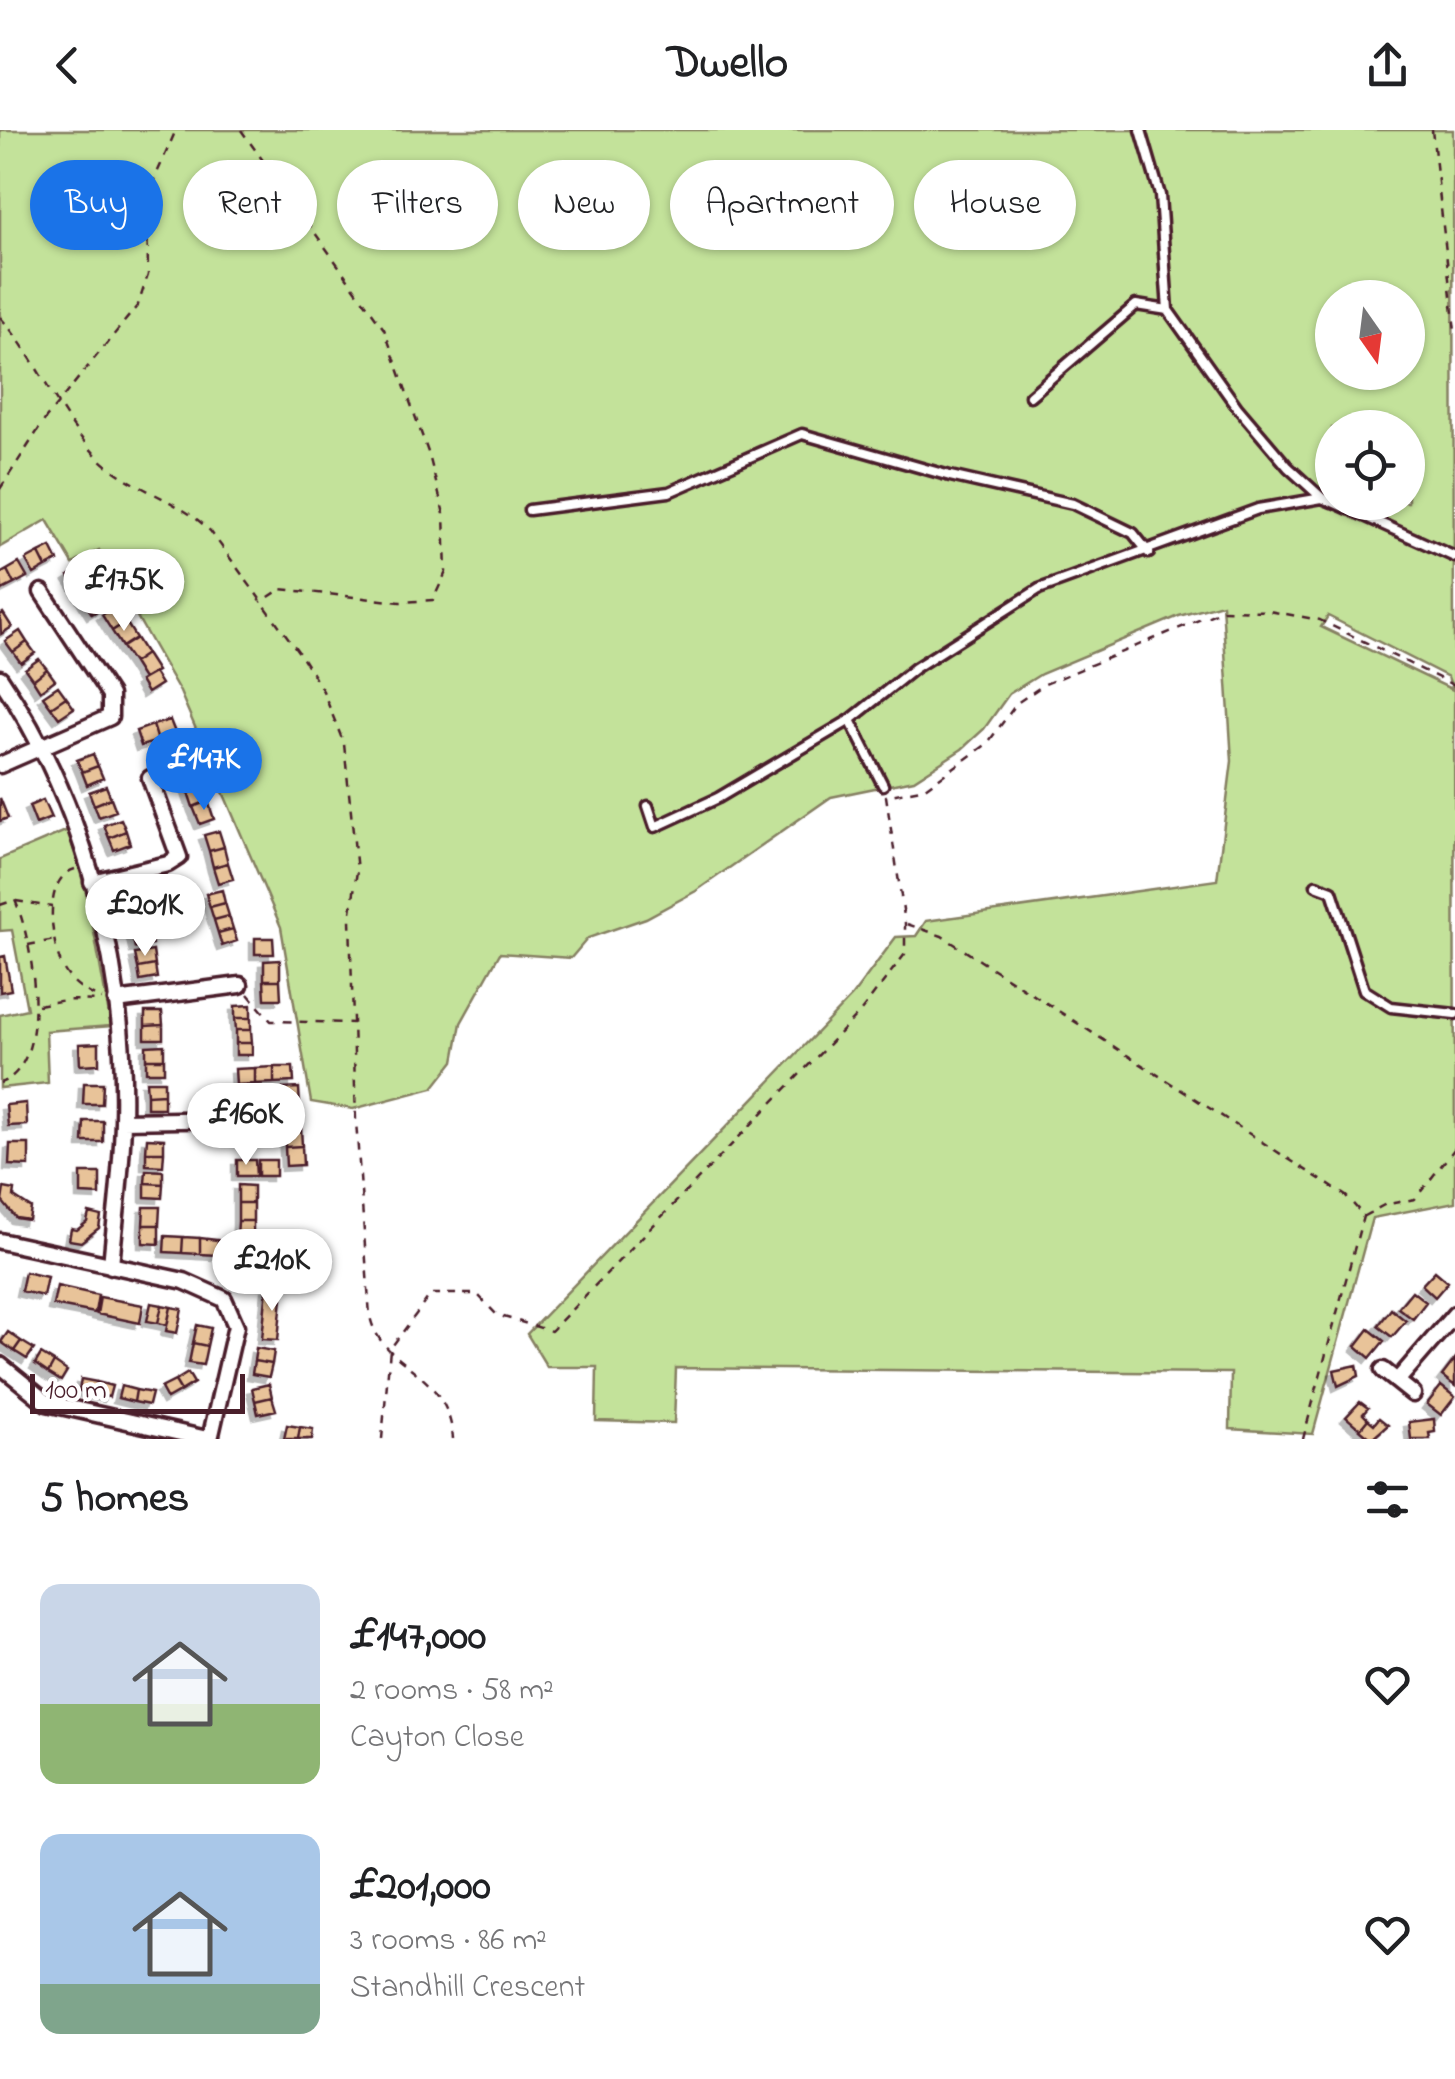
<!DOCTYPE html>
<meta charset="utf-8">
<style>
:root{--surface:#fff;--page:#f6f6f6;--text:#202124;--muted:#757577;--accent:#1a73e8}
body{margin:0;font-family:"Indie Flower",sans-serif;background:var(--page);color:var(--text);height:100vh;display:flex;flex-direction:column;font-size:38px;white-space:nowrap}
*{box-sizing:border-box;margin:0}
p{font-size:32px;color:var(--muted)}
.icon{flex:none;width:55px;height:55px;fill:none;stroke:currentColor;stroke-width:2;stroke-linecap:round;stroke-linejoin:round}
.map{position:relative;height:1309px;overflow:hidden}
.side{display:flex;flex-direction:column;background:var(--surface);flex:1}
.side>*{flex:none}
.hud{position:absolute;left:30px;top:30px;width:1395px;height:90px;display:flex;gap:20px}
.needle{width:65px;rotate:166deg}
.buttons{position:absolute;left:1315px;top:150px;display:grid;gap:20px}
.buttons a{display:grid;place-items:center;width:110px;height:110px;border-radius:50%;background:var(--surface);box-shadow:0 2px 8px #0004;font-size:50px}
.scale{position:absolute;left:30px;bottom:25px;width:215px;box-sizing:border-box;padding-left:10px;border:5px solid #4a1f2b;border-top:0;font-size:28px;line-height:35px;white-space:nowrap;color:#4a1f2b;-webkit-text-stroke:8px #fff;paint-order:stroke}
.price{position:absolute;translate:-50% -85px;padding:0 22px;border-radius:35px;background:#fff;color:#222;font-size:32px;line-height:65px;filter:drop-shadow(0 2px 5px #0008)}
.price::after{content:'';position:absolute;left:50%;top:60px;width:30px;height:22px;margin-left:-15px;background:inherit;clip-path:polygon(0 0,100% 0,50% 100%)}
.price.selected{background:var(--accent);color:#fff}
ul{padding:0;list-style:none}
li{display:flex;align-items:center;gap:30px;height:250px;padding:0 40px}
li span{display:grid;place-items:center;flex:none;width:280px;height:200px;border-radius:20px;color:#555}
li>.icon{margin-inline-start:auto}
span .icon{width:120px;height:120px;fill:#fffc;stroke-width:1}
li b{font-size:42px}
h2{display:flex;justify-content:space-between;align-items:center;height:120px;padding:0 40px;font-size:42px}
.chip{padding:0 35px;border-radius:45px;background:var(--surface);box-shadow:0 2px 8px #0004;font-size:35px;line-height:90px}
.chip.selected{background:var(--accent);color:#fff}
header{display:flex;justify-content:space-between;align-items:center;height:130px;padding:0 40px;background:var(--surface);font-size:45px;font-weight:800}
.map>svg:first-child{display:block}
.green{fill:#c3e29a;stroke:#868062;stroke-width:2.5;fill-rule:evenodd}
.building{fill:#e8c399;stroke:#4a1f2b;stroke-width:2.5;filter:url(#shadow)}
.lines{fill:none;stroke-linecap:round;stroke-linejoin:round}
.lane-casing{stroke:#4a1f2b;stroke-width:15}
.street-casing{stroke:#4a1f2b;stroke-width:21}
.path{stroke:#4a1f2b;stroke-width:2.5;stroke-dasharray:8 8;stroke-linecap:butt}
.lane{stroke:#fff;stroke-width:8}
.street{stroke:#fff;stroke-width:14}
</style>
<header><svg class="icon" aria-label="back" viewBox="0 0 24 24"><path d="M15 5l-7 7 7 7"/></svg>Dwello<svg class="icon" aria-label="share" viewBox="0 0 24 24"><path d="M12 15V3M7 8l5-5 5 5M5 13v7h14v-7"/></svg></header>
<div class="map">
<svg width="1455" height="1309" viewBox="0 0 1455 1309">
<defs>
<filter id="shadow"><feDropShadow dx="-5" dy="5" stdDeviation="0" flood-color="#0004"/></filter>
</defs>
<rect width="100%" height="100%" fill="#fff"/>
<filter id="ink" filterUnits="userSpaceOnUse"><feTurbulence type="fractalNoise" baseFrequency=".01" numOctaves="2"/><feDisplacementMap in="SourceGraphic" scale="20" xChannelSelector="R" yChannelSelector="G"/><feConvolveMatrix kernelMatrix="1 2 1 2 8 2 1 2 1" color-interpolation-filters="sRGB"/></filter>
<g filter="url(#ink)">
<path class="green" d="M0,0H1453L1455,1072L1372,1088L1313,1304L1230,1299L1231,1243L676,1238L674,1293L596,1291L597,1237H547L527,1204L852,866L896,807L916,806L926,791L1217,750L1232,631L1222,474L1179,486L1041,544L1009,564L984,599L962,619L914,650L831,667L696,761L646,788L588,808L571,828L500,823L461,893L454,931L433,958L353,979L311,972L281,797L180,562L99,420L73,434L47,390L0,417ZM1332,168H1408V242H1332ZM1332,298H1408V372H1332ZM1328,486L1448,547L1453,560L1321,497Z
M68,700L88,769L111,896L46,901L48,953L0,958V885L27,879L12,800L0,801V729Z"/>
<path class="building" d="M51,417L58,431L46,437L39,423Z
M39,423L46,437L34,444L26,430Z
M19,433L27,447L14,454L7,440Z
M84,437L91,450L77,458L69,446Z
M7,440L14,454L2,460L0,444Z
M91,450L98,462L84,471L77,458Z
M98,462L106,475L92,484L84,471Z
M116,476L126,492L112,501L102,485Z
M3,483L12,497L1,504L0,485Z
M126,492L136,508L122,517L112,501Z
M20,501L27,512L13,522L5,511Z
M136,508L146,524L133,533L122,517Z
M27,512L35,523L21,533L13,522Z
M146,524L157,541L143,549L133,533Z
M39,529L47,539L33,550L25,539Z
M47,539L55,550L40,561L33,550Z
M154,543L161,554L147,563L140,551Z
M58,556L66,567L51,577L43,566Z
M66,567L74,578L59,588L51,577Z
M170,590L176,605L158,611L153,595Z
M153,595L158,611L141,616L136,601Z
M188,619L194,636L180,642L173,624Z
M93,624L98,636L82,642L77,630Z
M98,636L103,648L87,655L82,642Z
M194,636L201,654L187,659L180,642Z
M201,654L208,671L193,677L187,659Z
M106,656L111,668L94,675L89,662Z
M0,668L8,688L0,691Z
M111,668L116,681L99,687L94,675Z
M43,670L51,688L36,694L29,676Z
M208,671L214,689L200,694L193,677Z
M121,689L126,701L109,708L104,695Z
M126,701L130,714L114,720L109,708Z
M219,701L224,717L209,721L204,705Z
M224,717L228,733L213,737L209,721Z
M228,733L233,749L218,753L213,737Z
M142,755L144,769L126,771L124,758Z
M222,760L225,773L210,777L206,764Z
M144,769L146,782L129,785L126,771Z
M225,773L229,786L214,790L210,777Z
M229,786L233,799L218,803L214,790Z
M148,789L150,802L132,805L130,792Z
M233,799L237,811L222,816L218,803Z
M150,802L152,815L135,818L132,805Z
M255,808H273L274,824H255Z
M153,821L155,835L138,838L135,824Z
M5,826L11,860L0,862V827Z
M280,830V850H264V831Z
M155,835L157,848L140,851L138,838Z
M264,850H280L281,869H265Z
M251,875V888H235V876Z
M145,882H162L163,895L145,896Z
M235,888H251V900H236Z
M163,895V909H145V896Z
M236,900H251L252,913H236Z
M99,913V934L80,935L79,914Z
M236,913H252V925H236Z
M164,915V929H146V916Z
M146,929H164V942H146Z
M274,937H293L294,952L274,953Z
M274,937V953L255,954V938Z
M255,938V954L236,955L235,939Z
M146,951H164V964L147,965Z
M84,953H103L102,974H83Z
M299,958L300,977L283,978L282,959Z
M164,964V978H147V965Z
M26,973L27,995L8,996L6,975Z
M300,977L301,997H284L283,978Z
M84,991H103V1012H83Z
M284,997H301L302,1016L285,1017Z
M147,1008L164,1009V1022H146Z
M10,1014H29V1036L9,1035Z
M302,1016L303,1035L286,1036L285,1017Z
M146,1022H164L163,1036L146,1035Z
M237,1030H255L256,1046H237Z
M258,1030H276V1046H258Z
M146,1040L163,1041V1054L145,1053Z
M81,1043H100V1065L81,1064Z
M145,1053L163,1054L162,1068L145,1067Z
M238,1055L253,1056V1073H238Z
M4,1058L15,1060L14,1067L31,1078L29,1090L16,1088L2,1071Z
M238,1073H253V1091H238Z
M144,1077H160L159,1095H143Z
M89,1083L101,1086L99,1098L81,1112L69,1110L71,1099L77,1100L87,1092Z
M238,1091H253V1109L237,1108Z
M143,1095H159V1114L143,1113Z
M165,1106L183,1107L182,1123L164,1122Z
M183,1107L200,1108V1124L182,1123Z
M200,1108L218,1110L217,1125L200,1124Z
M231,1132L249,1133V1148H231Z
M249,1133H268L267,1149L249,1148Z
M1435,1141L1448,1152L1435,1167L1422,1155Z
M25,1142L47,1147L43,1166L21,1161Z
M57,1156L98,1165L95,1183L53,1175Z
M267,1157L283,1158L278,1210L262,1209Z
M1412,1161L1426,1172L1413,1189L1398,1178Z
M100,1167L143,1175L140,1193L97,1184Z
M151,1173L162,1175L158,1193L147,1191Z
M162,1175L171,1177L167,1195L158,1193Z
M171,1177L182,1179L177,1203L166,1201Z
M1391,1179L1406,1191L1392,1207L1378,1196Z
M197,1195L211,1198L207,1216L193,1213Z
M1369,1199L1384,1211L1370,1228L1356,1216Z
M8,1202L21,1211L14,1221L1,1212Z
M21,1211L34,1219L27,1229L14,1221Z
M193,1213L207,1216L203,1235L189,1233Z
M256,1218L274,1221L272,1234L254,1231Z
M41,1224L54,1232L48,1243L35,1234Z
M1455,1229V1256L1442,1246Z
M254,1231L272,1234L269,1247L252,1244Z
M54,1232L67,1241L61,1251L48,1243Z
M1357,1235L1359,1246L1338,1256L1334,1240Z
M188,1243L194,1253L181,1261L175,1251Z
M81,1249L97,1252L94,1264L79,1261Z
M175,1251L181,1261L167,1269L161,1258Z
M97,1252L112,1256L109,1267L94,1264Z
M269,1254L272,1267L255,1271L252,1258Z
M121,1256L136,1260L134,1272L118,1268Z
M1441,1256L1455,1267L1441,1285L1427,1274Z
M136,1260L152,1263L149,1275L134,1272Z
M272,1267L276,1280L258,1284L255,1271Z
M1360,1272L1368,1278L1363,1284L1368,1289L1360,1299L1346,1287Z
M1379,1288L1388,1295L1372,1309L1360,1299L1368,1289L1374,1294Z
M1434,1289L1435,1302L1429,1303L1430,1309H1411L1409,1292Z
M287,1295L300,1297L298,1309H284Z
M300,1297L313,1299L312,1309H298Z"/>
<g class="lines">
<g class="lane-casing">
<path id="lane" d="M1141,0L1160,65L1168,180L1237,277L1288,337L1322,368
M1030,266L1136,175L1168,180
M1333,372L1455,427
M529,380L669,362L802,304L950,346L1073,374L1133,403L1149,423
M850,590L883,655
M648,676L655,697L718,668L850,590L915,538L1039,459L1258,379L1322,368L1332,372
M1316,755L1332,761L1364,860L1391,877L1455,884"/>
</g>
<g class="street-casing">
<path id="street" d="M0,548C86,674 127,838 123,991C122,1039 115,1088 111,1136
M0,635L110,587V565L42,462
M92,752L168,734L179,727L150,648
M116,871L240,855
M123,991L235,989
M0,1111L184,1151L224,1169L236,1196L210,1309
M0,1235L47,1273L207,1309
M1383,1240L1413,1264
M1397,1251L1455,1184"/>
</g>
<path class="path" d="M241,0L384,199L429,325L444,384L446,442L433,470L400,472L281,459L261,472
M1432,0L1455,201
M0,187C37,228 58,286 97,326C130,360 179,368 211,402L300,524L323,561L344,614L357,741L350,789L356,991L370,1186C380,1238 448,1238 453,1309
M0,359L46,288L138,175L148,145L147,66L176,0
M75,739C41,749 51,815 64,840C72,854 87,863 102,869
M16,771L52,777
M0,775L15,770C33,811 54,934 0,953
M907,794L942,806L1346,1066L1364,1086L1384,1075L1415,1069L1455,1018
M28,815L55,810
M248,864L271,891L353,893
M38,875L65,870L100,871
M382,1309L390,1219L431,1164H477L497,1185L551,1201L861,881L905,824V793L886,666L925,658L987,614L1017,573L1045,554L1223,480L1269,481L1320,490L1455,556
M1303,1309L1365,1079"/>
<use href="#lane" class="lane"/>
<use href="#street" class="street"/>
</g>
</g>
</svg>
<div class="buttons">
<a><svg class="needle" viewBox="-14 -14 28 28"><path d="M0-13l5 13h-10z" fill="#e53935"/><path d="M0 13l5-13h-10z" fill="#757577"/></svg></a>
<a><svg class="icon" aria-label="locate" viewBox="0 0 24 24"><circle cx="12" cy="12" r="6"/><path d="M12 2v4M12 18v4M2 12h4M18 12h4"/></svg></a>
</div>
<div class="scale">100 m</div>
<b class="price" style="left:124px;top:504px">£175K</b>
<b class="price selected" style="left:204px;top:683px">£147K</b>
<b class="price" style="left:145px;top:829px">£201K</b>
<b class="price" style="left:246px;top:1038px">£160K</b>
<b class="price" style="left:272px;top:1184px">£210K</b>
<div class="hud">
<a class="chip selected">Buy</a>
<a class="chip">Rent</a>
<a class="chip">Filters</a>
<a class="chip">New</a>
<a class="chip">Apartment</a>
<a class="chip">House</a>
</div>
</div>
<section class="side">
<h2>5 homes<svg class="icon" aria-label="filters" viewBox="0 0 24 24"><path d="M4 7h16M4 17h16"/><circle cx="9" cy="7" r="2"/><circle cx="15" cy="17" r="2"/></svg></h2>
<ul>
<li><span style="background:linear-gradient(#c9d6e8 60%,#8fb573 0)"><svg class="icon" aria-label="home" viewBox="0 0 24 24"><path d="M3 11l9-7 9 7M6 9v11h12V9"/></svg></span><div><b>£147,000</b><p>2 rooms · 58 m²</p><p>Cayton Close</p></div><svg class="icon" aria-label="heart" viewBox="0 0 24 24"><path d="M12 20l-8-8c-3-5 5-10 8-4 3-6 11-1 8 4z"/></svg></li>
<li><span style="background:linear-gradient(#a9c7e8 75%,#7fa58c 0)"><svg class="icon" aria-label="home" viewBox="0 0 24 24"><path d="M3 11l9-7 9 7M6 9v11h12V9"/></svg></span><div><b>£201,000</b><p>3 rooms · 86 m²</p><p>Standhill Crescent</p></div><svg class="icon" aria-label="heart" viewBox="0 0 24 24"><path d="M12 20l-8-8c-3-5 5-10 8-4 3-6 11-1 8 4z"/></svg></li>
</ul>
</section>
